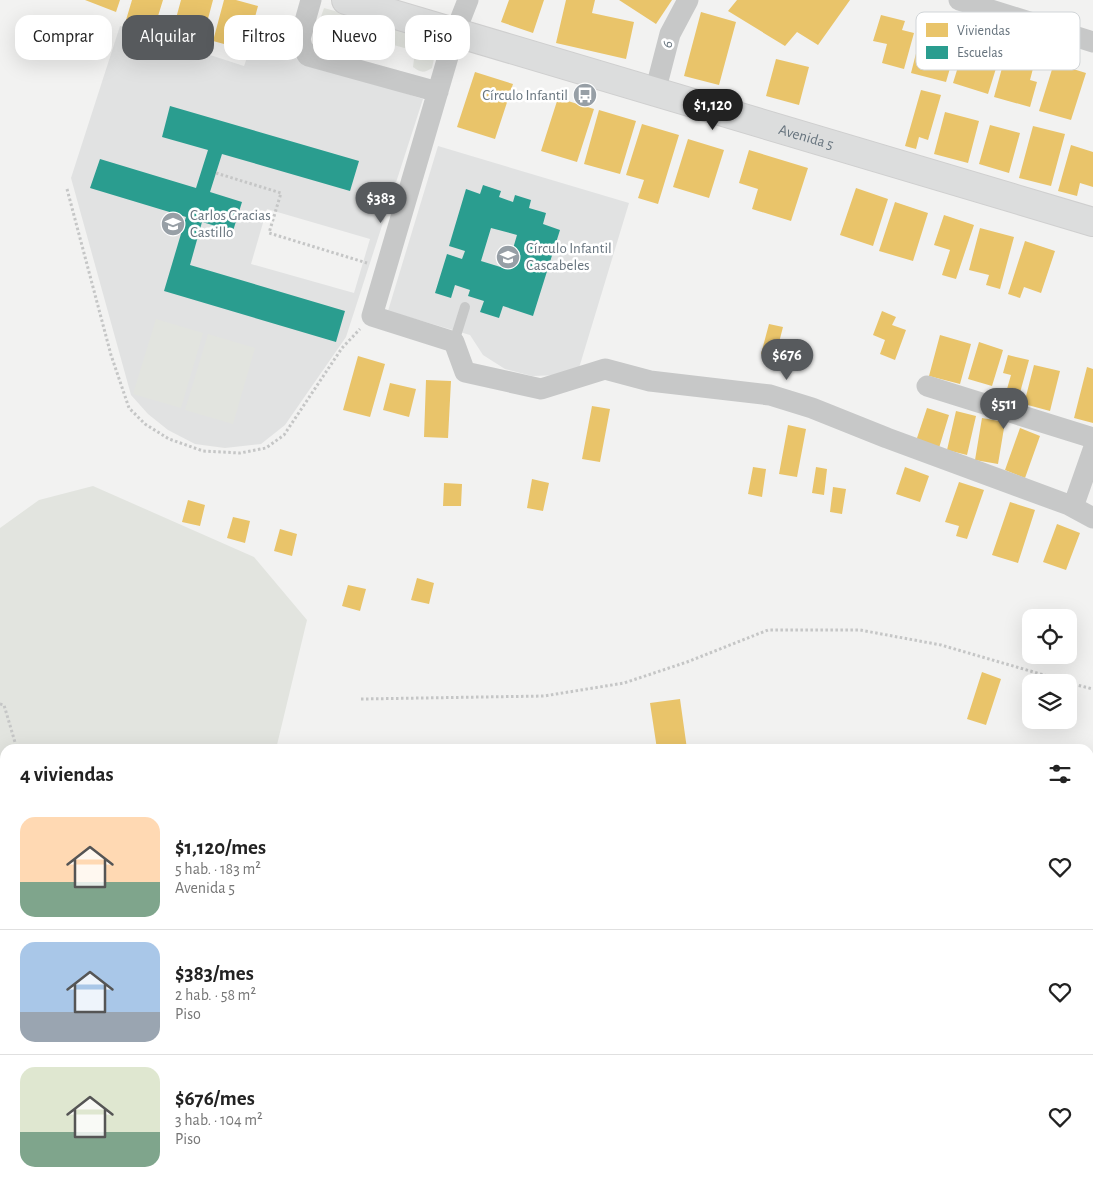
<!DOCTYPE html>
<html lang="es">
<meta charset="utf-8">
<style>
:root{--surface:#fff;--page:#f2f2f2;--text:#222;--muted:#767676;--line:#e0e0e0;--accent:#575a5d}
body{margin:0;font-family:"Alegreya Sans",sans-serif;background:var(--page);color:var(--text);height:100vh;display:flex;flex-direction:column;font-size:19px;white-space:nowrap}
*{box-sizing:border-box;margin:0}
p{font-size:16px;color:var(--muted)}
.icon{flex:none;width:28px;height:28px;fill:none;stroke:currentColor;stroke-width:2;stroke-linecap:round;stroke-linejoin:round}
.map{position:relative;flex:1;overflow:hidden}
.drawer{position:absolute;left:0px;top:744px;width:1094px;height:446px;display:flex;flex-direction:column;background:var(--surface);border-radius:15px 15px 0 0;box-shadow:0 5px 20px #0002}
.drawer>*{flex:none}
.top-card{position:absolute;left:15px;top:15px;width:500px;height:45px;display:flex;gap:10px}
.buttons{position:absolute;left:1022px;top:609px;display:grid;gap:10px}
.buttons a{display:grid;place-items:center;width:55px;height:55px;border-radius:10px;background:var(--surface);box-shadow:0 5px 20px #0002;font-size:25px}
.price{position:absolute;translate:-50% -42px;padding:0 11px;border-radius:18px;background:var(--accent);color:#fff;font-size:16px;line-height:32px;filter:drop-shadow(0 1px 2px #0008)}
.price::after{content:'';position:absolute;left:50%;top:30px;width:15px;height:11px;margin-left:-8px;background:inherit;clip-path:polygon(0 0,100% 0,50% 100%)}
.price.current{background:#222;color:#fff}
ul{padding:0;list-style:none}
li{display:flex;align-items:center;gap:15px;height:125px;padding:0 20px}
li+li{border-top:1px solid var(--line)}
li span{display:grid;place-items:center;flex:none;width:140px;height:100px;border-radius:15px;color:#555}
li>.icon{margin-inline-start:auto}
span .icon{width:60px;height:60px;fill:#fffc;stroke-width:1}
li b{font-size:21px}
h2{display:flex;justify-content:space-between;align-items:center;height:60px;padding:0 20px;font-size:21px}
.pill{padding:0 18px;border-radius:15px;background:var(--surface);box-shadow:0 5px 20px #0002;font-size:18px;line-height:45px}
.pill.current{background:var(--accent);color:#fff}
.map>svg:first-child{display:block}
.built{fill:#e1e2e2;fill-rule:evenodd}
.green{fill:#e2e4df}
.homes{fill:#e9c46a}
.schools{fill:#2a9d8f;fill-rule:evenodd}
.lines{fill:none;stroke-linecap:round;stroke-linejoin:round}
.secondary-casing{stroke:#cfcfcf;stroke-width:30}
.path{stroke:#c5c6c6;stroke-width:3;stroke-dasharray:2.5 2.5;stroke-linecap:butt}
.lane{stroke:#c7c8c8;stroke-width:10}
.street{stroke:#c7c8c8;stroke-width:21}
.secondary{stroke:#dcdddd;stroke-width:28}
.labels{text-anchor:middle;stroke-width:5;stroke-linejoin:round;paint-order:stroke}
.street-label{font-size:15px;fill:#66737d;stroke:#fff}
.poi-label{font-size:15px;fill:#66737d;stroke:#fff;text-anchor:start}
.key{fill:#fff;stroke:#d1d5d8;stroke-width:1}
.key-label{font-size:14px;fill:#66737d}
</style>
<div class="map">
<svg width="1093" height="1189" viewBox="0 0 1093 1189">
<rect width="100%" height="100%" fill="#f2f2f1"/>
<path class="built" d="M120,26L244,66L252,44L423,99L346,337L285,425L261,444L225,448L195,444L168,430L148,414L131,395L71,178ZM267,209L370,239L354,293L251,264Z
M438,146L629,203L579,368L560,375L532,376L505,369L483,355L470,335L388,311Z"/>
<path class="green" d="M324,8L438,40L432,68C424,73 421,73 413,67L415,51L340,30C336,39 332,44 321,44L316,38L317,28Z
M156,319L203,333L181,408L133,394Z
M208,334L255,348L233,424L185,410Z
M93,486L254,557L307,620L276,749H5V1185H1089V912L1093,911V1189H0V528L39,500Z"/>
<path class="homes" d="M85,0H120L116,12Z
M132,0H163L154,29L126,20Z
M181,0H213L205,30L175,22Z
M224,0H236L258,6L246,50L213,41Z
M509,0H544L533,33L501,22Z
M566,0H595L592,13L634,22L626,59L556,43Z
M619,0H672L656,24Z
M737,0H850L818,45L797,32L785,46L728,11Z
M701,12L736,22L719,85L684,76Z
M881,15L905,21L902,30L914,33L904,69L882,63L887,44L873,41Z
M923,26L950,33L946,48L955,51L946,82L911,73Z
M966,41L989,48L985,58L998,62L988,94L953,83Z
M1007,50L1036,57L1030,80L1037,82L1030,107L994,97Z
M776,59L809,67L799,105L766,96Z
M1054,63L1086,73L1071,120L1039,111Z
M475,72L513,84L495,139L457,127Z
M921,90L941,95L928,140L919,137L916,149L905,146Z
M558,98L594,109L577,162L541,151Z
M599,110L636,121L620,174L584,164Z
M945,112L979,121L968,163L934,154Z
M642,124L679,135L658,204L638,198L644,180L626,175Z
M990,125L1020,133L1009,173L979,164Z
M1033,126L1065,134L1051,186L1019,178Z
M688,139L724,150L709,198L673,187Z
M1071,145L1093,152V187L1080,183L1077,196L1058,191Z
M749,150L808,168L791,221L752,209L758,189L739,183Z
M856,188L888,199L873,246L840,235Z
M895,202L928,213L913,261L879,251Z
M944,215L974,225L956,279L942,275L950,250L934,245Z
M980,228L1014,237L1000,289L986,285L989,275L969,270Z
M1025,241L1055,251L1041,293L1024,287L1020,298L1008,294Z
M882,311L896,317L892,325L906,330L895,360L880,354L885,340L873,335Z
M769,324L783,327L775,358L761,354Z
M940,335L971,344L960,384L929,376Z
M979,342L1003,350L992,386L968,379Z
M1008,355L1029,360L1018,400L1005,396L1011,375L1003,373Z
M358,356L385,364L370,417L343,410Z
M1034,365L1060,371L1050,411L1024,404Z
M1087,367L1093,369V423L1074,418Z
M426,380L451,381L448,438L424,437Z
M390,383L416,389L409,417L383,410Z
M592,406L610,409L600,462L582,459Z
M927,408L949,415L939,448L916,441Z
M956,411L976,416L967,455L947,450Z
M982,418L1005,422L998,464L975,460Z
M788,425L806,429L797,477L779,474Z
M1020,428L1040,436L1025,478L1005,470Z
M753,467L766,469L762,497L748,494Z
M816,467L827,469L824,495L812,493Z
M905,467L929,476L920,502L896,494Z
M532,479L549,483L543,511L527,508Z
M959,482L984,490L967,539L956,536L959,526L945,522Z
M444,483L462,484L461,506H443Z
M833,487L846,489L842,514L830,512Z
M188,500L205,505L200,526L182,522Z
M1010,502L1035,510L1018,563L992,555Z
M233,517L250,521L245,543L227,538Z
M1057,524L1080,533L1066,570L1043,562Z
M280,529L297,534L292,556L274,551Z
M417,578L434,583L429,604L411,600Z
M348,585L366,589L360,611L342,606Z
M982,672L1001,679L986,725L967,719Z
M680,699L687,749H657L650,703Z"/>
<path class="schools" d="M170,106L359,161L350,191L222,154L210,192L242,202L233,231L202,222L190,265L345,311L336,342L164,291L186,217L90,188L100,159L196,188L208,150L162,137Z
M483,185L501,191L499,197L513,202L515,195L531,200L529,208L546,213L543,224L560,230L533,316L503,306L499,318L480,312L484,301L468,296L470,290L455,285L451,298L435,293L447,254L462,259L465,251L449,246L466,189L480,194ZM491,228L517,235L507,269L481,261Z"/>
<g class="lines">
<g class="secondary-casing">
<g id="secondary">
<path id="s1" d="M346,0L1093,222"/>
</g>
</g>
<path class="path" d="M216,173L281,193L269,233L367,263
M67,189L111,355L129,408L145,424L169,439L203,451L240,453L266,448L284,435L342,348L360,329
M1069,683L1093,689
M361,699L544,696L624,683L687,662L768,630H860L941,645L1068,682
M0,704L4,705L17,749
M1089,840L1093,841"/>
<path class="lane" d="M454,342L465,307"/>
<path class="street" d="M311,0L300,39L302,47L308,56L438,92
M468,0L455,33L372,316L454,342L465,372L541,389L605,369L650,381L770,395L812,408L887,438L1069,505L1093,518
M959,0L1093,42
M655,92L670,34L688,0
M927,386L1093,438
M1073,507L1093,450"/>
<use href="#secondary" class="secondary"/>
</g>
<defs>
<g id="bus-disc" transform="scale(1.25)"><circle r="9.5" fill="#979fa6" stroke="#fff"/><path d="M-5-6H5V4H4V6H2V4H-2V6H-4V4H-5ZM-3.5-4V0h7V-4ZM-3.5 1.2v1.5H-2V1.2ZM2 1.2v1.5H3.5V1.2Z" fill="#fff"/></g>
<g id="school-disc" transform="scale(1.25)"><circle r="9.5" fill="#979fa6" stroke="#fff"/><path d="M0-5L7-2L0 1L-7-2ZM-4 1L0 2.5L4 1V4Q0 6-4 4Z" fill="#fff"/></g>
</defs>
<g fill-rule="evenodd">
<use href="#bus-disc" x="585" y="95"/>
<use href="#school-disc" x="173" y="224"/>
<use href="#school-disc" x="508" y="257"/>
</g>
<g class="labels">
<g class="street-label">
<text transform="translate(667 44) rotate(-76)" y="5">6</text>
<text dy="5" stroke="none"><textPath href="#s1" startOffset="480">Avenida 5</textPath></text>
</g>
<g class="poi-label">
<text x="568" y="100" text-anchor="end">Círculo Infantil</text>
<text x="190" y="220">Carlos Gracias<tspan x="190" dy="17">Castillo</tspan></text>
<text x="526" y="253">Círculo Infantil<tspan x="526" dy="17">Cascabeles</tspan></text>
</g>
</g>
<rect x="916" y="12" width="164" height="58" rx="8" class="key"/>
<rect x="926" y="23" width="22" height="14" fill="#e9c46a"/>
<rect x="926" y="46" width="22" height="13" fill="#2a9d8f"/>
<g class="key-label">
<text x="957" y="35">Viviendas</text>
<text x="957" y="57">Escuelas</text>
</g>
</svg>
<div class="buttons">
<a><svg class="icon" aria-label="locate" viewBox="0 0 24 24"><circle cx="12" cy="12" r="6"/><path d="M12 2v4M12 18v4M2 12h4M18 12h4"/></svg></a>
<a><svg class="icon" aria-label="layers" viewBox="0 0 24 24"><path d="M12 4l9 5-9 5-9-5zM3 14l9 5 9-5"/></svg></a>
</div>
<b class="price current" style="left:713px;top:131px">$1,120</b>
<b class="price" style="left:381px;top:224px">$383</b>
<b class="price" style="left:787px;top:381px">$676</b>
<b class="price" style="left:1004px;top:430px">$511</b>
<div class="top-card">
<a class="pill">Comprar</a>
<a class="pill current">Alquilar</a>
<a class="pill">Filtros</a>
<a class="pill">Nuevo</a>
<a class="pill">Piso</a>
</div>
<section class="drawer">
<h2>4 viviendas<svg class="icon" aria-label="filters" viewBox="0 0 24 24"><path d="M4 7h16M4 17h16"/><circle cx="9" cy="7" r="2"/><circle cx="15" cy="17" r="2"/></svg></h2>
<ul>
<li><span style="background:linear-gradient(#ffd9b3 65%,#7fa58c 0)"><svg class="icon" aria-label="home" viewBox="0 0 24 24"><path d="M3 11l9-7 9 7M6 9v11h12V9"/></svg></span><div><b>$1,120/mes</b><p>5 hab. · 183 m²</p><p>Avenida 5</p></div><svg class="icon" aria-label="heart" viewBox="0 0 24 24"><path d="M12 20l-8-8c-3-5 5-10 8-4 3-6 11-1 8 4z"/></svg></li>
<li><span style="background:linear-gradient(#a9c7e8 70%,#9aa5b1 0)"><svg class="icon" aria-label="home" viewBox="0 0 24 24"><path d="M3 11l9-7 9 7M6 9v11h12V9"/></svg></span><div><b>$383/mes</b><p>2 hab. · 58 m²</p><p>Piso</p></div><svg class="icon" aria-label="heart" viewBox="0 0 24 24"><path d="M12 20l-8-8c-3-5 5-10 8-4 3-6 11-1 8 4z"/></svg></li>
<li><span style="background:linear-gradient(#dfe7d0 65%,#7fa58c 0)"><svg class="icon" aria-label="home" viewBox="0 0 24 24"><path d="M3 11l9-7 9 7M6 9v11h12V9"/></svg></span><div><b>$676/mes</b><p>3 hab. · 104 m²</p><p>Piso</p></div><svg class="icon" aria-label="heart" viewBox="0 0 24 24"><path d="M12 20l-8-8c-3-5 5-10 8-4 3-6 11-1 8 4z"/></svg></li>
</ul>
</section>
</div>
